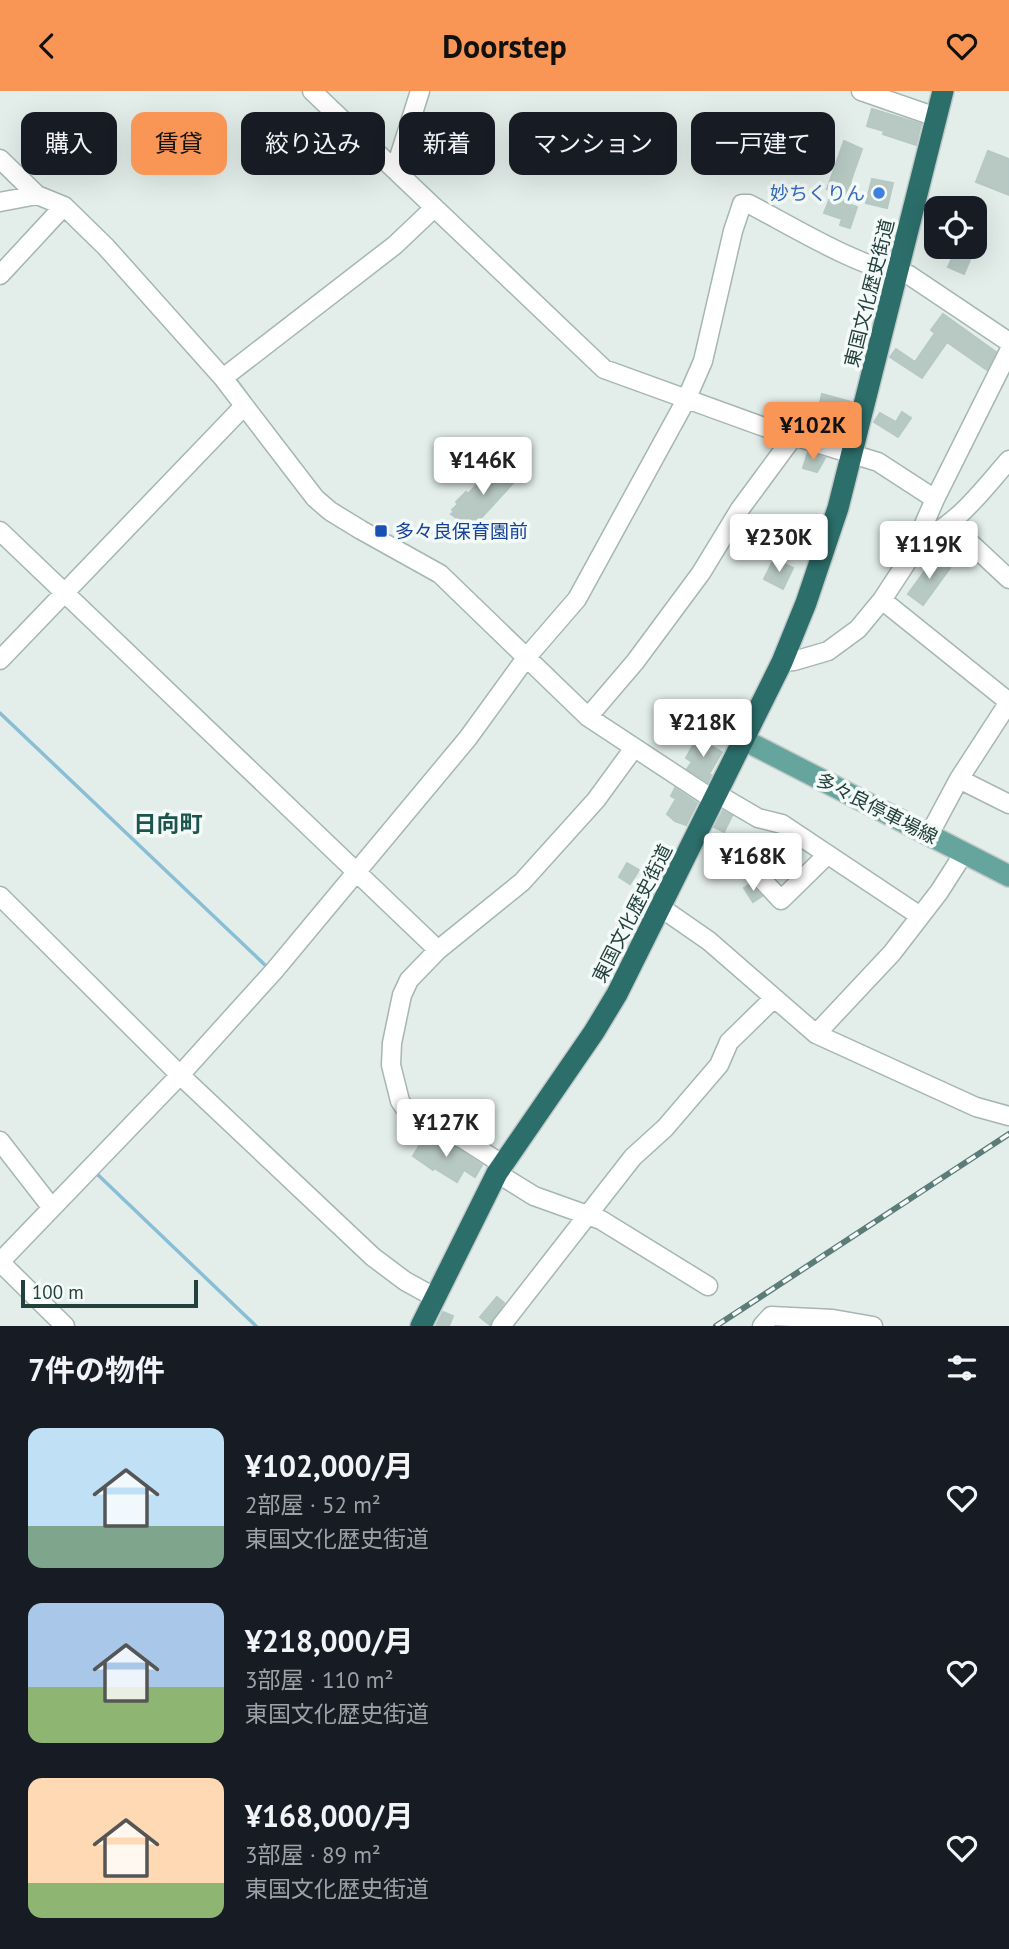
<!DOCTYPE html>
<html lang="ja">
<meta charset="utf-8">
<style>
:root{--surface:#171b24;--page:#20242c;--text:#f1f3f6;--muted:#9ea1a6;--accent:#f99656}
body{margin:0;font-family:"PT Sans","Noto Sans JP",sans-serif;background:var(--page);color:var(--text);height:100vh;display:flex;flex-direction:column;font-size:26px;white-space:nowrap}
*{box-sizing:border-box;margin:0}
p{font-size:23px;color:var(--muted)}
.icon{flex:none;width:38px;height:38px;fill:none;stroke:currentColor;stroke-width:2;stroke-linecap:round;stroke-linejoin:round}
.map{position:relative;height:1235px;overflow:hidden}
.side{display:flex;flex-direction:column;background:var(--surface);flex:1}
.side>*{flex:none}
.banner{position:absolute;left:21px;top:21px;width:968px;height:63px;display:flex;gap:14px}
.controls{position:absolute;left:924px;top:105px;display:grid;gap:14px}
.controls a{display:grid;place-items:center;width:63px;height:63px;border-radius:14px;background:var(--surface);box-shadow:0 7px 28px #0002;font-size:35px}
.scale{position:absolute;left:21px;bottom:18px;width:177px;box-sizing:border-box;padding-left:7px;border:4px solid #22403c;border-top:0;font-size:19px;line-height:24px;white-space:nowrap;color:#22403c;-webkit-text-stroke:5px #f4faf8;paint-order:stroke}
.price{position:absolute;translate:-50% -60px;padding:0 16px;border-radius:7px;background:#fff;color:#222;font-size:23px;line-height:46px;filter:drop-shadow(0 2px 4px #0008)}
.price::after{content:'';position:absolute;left:50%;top:42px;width:21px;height:16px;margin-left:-10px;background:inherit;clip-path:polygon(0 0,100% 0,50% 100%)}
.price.current{background:var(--accent);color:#111}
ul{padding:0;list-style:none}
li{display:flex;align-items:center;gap:21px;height:175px;padding:0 28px}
li span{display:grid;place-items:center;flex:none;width:196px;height:140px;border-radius:14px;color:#555}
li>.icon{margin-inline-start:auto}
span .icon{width:84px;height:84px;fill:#fffc;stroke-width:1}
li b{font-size:30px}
h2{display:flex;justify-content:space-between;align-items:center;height:84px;padding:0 28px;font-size:30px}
.chip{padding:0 24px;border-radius:14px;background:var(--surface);box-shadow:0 7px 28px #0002;font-size:24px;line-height:63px}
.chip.current{background:var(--accent);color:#111}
header{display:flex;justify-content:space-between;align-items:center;height:91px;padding:0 28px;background:var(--accent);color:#111;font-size:32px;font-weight:600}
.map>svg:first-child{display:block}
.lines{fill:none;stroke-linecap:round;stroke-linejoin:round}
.stream{stroke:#89bed5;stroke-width:3.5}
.building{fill:#b8c9c4;stroke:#b5c8c3;stroke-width:2}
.minor-casing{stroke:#a5b6b3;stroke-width:21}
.major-casing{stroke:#c1cac8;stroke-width:24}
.highway-casing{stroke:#c1cac8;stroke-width:24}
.minor{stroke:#fff;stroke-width:18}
.major{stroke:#66a59e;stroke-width:21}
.highway{stroke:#2c6e6a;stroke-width:21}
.rail-casing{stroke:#5c7c78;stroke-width:6}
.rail{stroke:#f4faf8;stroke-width:3.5;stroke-dasharray:10;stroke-linecap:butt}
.shop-dot{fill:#3f7fe0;stroke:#f4faf8;stroke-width:2.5}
.transit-dot{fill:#1a4fb4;stroke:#f4faf8;stroke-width:2.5}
.labels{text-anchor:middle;stroke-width:7;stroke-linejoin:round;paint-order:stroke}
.shop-label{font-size:19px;fill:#366cbe;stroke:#f4faf8;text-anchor:end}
.street-label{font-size:19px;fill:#22403c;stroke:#f4faf8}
.transit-label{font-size:19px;fill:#164399;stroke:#f4faf8;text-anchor:start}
.quarter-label{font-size:23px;font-weight:bold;fill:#1c544e;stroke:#f4faf8}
</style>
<header><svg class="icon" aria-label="back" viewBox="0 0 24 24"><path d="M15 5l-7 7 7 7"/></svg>Doorstep<svg class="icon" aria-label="heart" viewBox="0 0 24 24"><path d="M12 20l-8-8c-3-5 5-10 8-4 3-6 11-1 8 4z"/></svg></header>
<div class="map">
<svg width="1009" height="1235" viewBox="0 0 1009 1235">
<rect width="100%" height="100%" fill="#e3eeeb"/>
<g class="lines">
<path class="stream" d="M234,286L249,307
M0,622L265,874
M95,1081L256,1235"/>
</g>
<path class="building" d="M872,18L921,33L916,54L883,43L884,40L867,35Z
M844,50L862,58L850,92L853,93L846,112L857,116L850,137L840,134L842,128L824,122L833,100L827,98Z
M988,60L1009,68V104L976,91Z
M872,88L893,92L887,117L866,112Z
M957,156H967L974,159L964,183L948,176Z
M943,223L996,261L987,279L947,251L922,287L890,266L896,258L915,271L935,242L931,239Z
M822,303L851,311L845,335L816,329Z
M902,321L911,327L898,346L874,331L880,322L896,331Z
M808,361L825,367L817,381L803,377Z
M497,372L515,390L471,438L451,423L454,421L452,419L458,413L456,411L466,401L468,403Z
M935,466L950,477L923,514L908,503Z
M774,468L793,477L783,498L764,488Z
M697,647L722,661L709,683L711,684L708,691L687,678L692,671L686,667Z
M675,697L697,712L686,734L675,730L667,723L676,708L671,705Z
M723,720L732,725L724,741L714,736Z
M627,772L639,779L630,793L619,786Z
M750,793L762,805L753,811L744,797Z
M424,1047L433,1053L436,1049L458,1058L482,1074L475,1086L464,1079L457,1091L434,1077L433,1079L413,1065Z
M497,1206L504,1212L490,1234L480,1226Z
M443,1221L453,1225L449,1235H436Z"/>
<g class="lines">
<g class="minor-casing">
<path id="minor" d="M312,0L604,278L764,336L878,371L935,408
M861,0L936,26
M0,68L37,104
M395,79L420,0
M0,111L37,104L64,115L106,156L223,287L315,407L330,420L361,439L440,483L588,626L714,709
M0,184L64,115
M223,287L395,154L434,117
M949,432L1009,488
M0,440L438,859
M919,451C960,431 980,402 1009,369
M882,509L1009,611
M0,569L244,315
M782,571L794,570L828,560L858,538L882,509L916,457L921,440L935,408L1009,260
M588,626L635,571L701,482L740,418L788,353L792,344
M959,688L1009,713
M717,703L758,727L782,733L920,825
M929,744L959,688L1009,611
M739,764L781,809L827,764
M0,805L180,984L373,1166L405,1190L434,1206
M660,816L709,850L816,943L976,1016L1009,1025
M816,943L892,862L939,801L964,762
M0,1050L52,1117
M502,1073L463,1048L418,1030L410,1025L400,1010L391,974L392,952L402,904L409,889L438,859L522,791L596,709L634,657
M497,1082L534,1105L601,1129L708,1195
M0,1171L180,984L274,880L468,647L526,567L577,508L686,309L703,270L733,140L742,113H749C792,135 862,179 909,184L1009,251
M0,1171L65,1235
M501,1235L633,1066L665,1037L719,974L729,951L773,908
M762,1235L771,1225L833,1228L873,1235"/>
</g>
<g class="major-casing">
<path id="major" d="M744,649L1009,785"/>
</g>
<g class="highway-casing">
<path id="highway" d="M421,1235L497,1082L594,941L617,903L782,571L806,512L838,417L943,0"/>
</g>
<use href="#minor" class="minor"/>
<use href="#major" class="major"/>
<use href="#highway" class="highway"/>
<g class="rail-casing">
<path id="rail" d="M716,1235L1009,1043"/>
</g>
<use href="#rail" class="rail"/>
</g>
<circle class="shop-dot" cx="879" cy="102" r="7"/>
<rect class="transit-dot" x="374" y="433" width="14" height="14" rx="3.5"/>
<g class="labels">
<g class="shop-label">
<text x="865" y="109">妙ちくりん</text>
</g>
<g class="street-label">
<text transform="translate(869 202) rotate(-76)" y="7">東国文化歴史街道</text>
<text transform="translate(877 717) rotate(27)" y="7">多々良停車場線</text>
<text transform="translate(632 822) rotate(-63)" y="7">東国文化歴史街道</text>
</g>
<g class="transit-label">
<text x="395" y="447">多々良保育園前</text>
</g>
<g class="quarter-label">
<text x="168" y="741">日向町</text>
</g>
</g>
</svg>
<div class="controls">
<a><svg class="icon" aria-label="locate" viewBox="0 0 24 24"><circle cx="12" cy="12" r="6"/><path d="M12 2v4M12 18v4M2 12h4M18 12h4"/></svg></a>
</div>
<div class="scale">100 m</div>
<b class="price current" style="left:813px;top:371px">¥102K</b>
<b class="price" style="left:483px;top:406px">¥146K</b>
<b class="price" style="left:779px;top:483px">¥230K</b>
<b class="price" style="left:929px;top:490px">¥119K</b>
<b class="price" style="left:703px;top:668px">¥218K</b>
<b class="price" style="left:753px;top:802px">¥168K</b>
<b class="price" style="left:446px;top:1068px">¥127K</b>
<div class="banner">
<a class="chip">購入</a>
<a class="chip current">賃貸</a>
<a class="chip">絞り込み</a>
<a class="chip">新着</a>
<a class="chip">マンション</a>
<a class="chip">一戸建て</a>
</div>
</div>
<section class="side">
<h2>7件の物件<svg class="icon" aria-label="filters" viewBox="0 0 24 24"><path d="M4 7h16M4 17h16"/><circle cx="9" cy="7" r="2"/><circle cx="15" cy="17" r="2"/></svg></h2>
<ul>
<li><span style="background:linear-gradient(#bfe0f5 70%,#7fa58c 0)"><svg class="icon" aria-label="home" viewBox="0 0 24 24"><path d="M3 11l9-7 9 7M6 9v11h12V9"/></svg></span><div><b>¥102,000/月</b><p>2部屋 · 52 m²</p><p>東国文化歴史街道</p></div><svg class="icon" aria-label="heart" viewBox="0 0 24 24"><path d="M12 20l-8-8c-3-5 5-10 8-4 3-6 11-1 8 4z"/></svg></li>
<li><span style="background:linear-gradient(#a9c7e8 60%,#8fb573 0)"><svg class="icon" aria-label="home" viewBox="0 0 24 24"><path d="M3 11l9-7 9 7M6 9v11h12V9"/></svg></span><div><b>¥218,000/月</b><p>3部屋 · 110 m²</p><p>東国文化歴史街道</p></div><svg class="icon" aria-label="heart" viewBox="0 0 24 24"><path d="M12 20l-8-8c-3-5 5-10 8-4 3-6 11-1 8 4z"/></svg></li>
<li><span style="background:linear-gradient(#ffd9b3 75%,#8fb573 0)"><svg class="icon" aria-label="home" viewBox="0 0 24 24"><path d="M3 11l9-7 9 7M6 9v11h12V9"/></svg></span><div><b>¥168,000/月</b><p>3部屋 · 89 m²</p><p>東国文化歴史街道</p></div><svg class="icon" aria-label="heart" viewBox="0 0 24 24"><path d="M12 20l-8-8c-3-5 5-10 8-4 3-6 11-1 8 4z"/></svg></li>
</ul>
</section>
